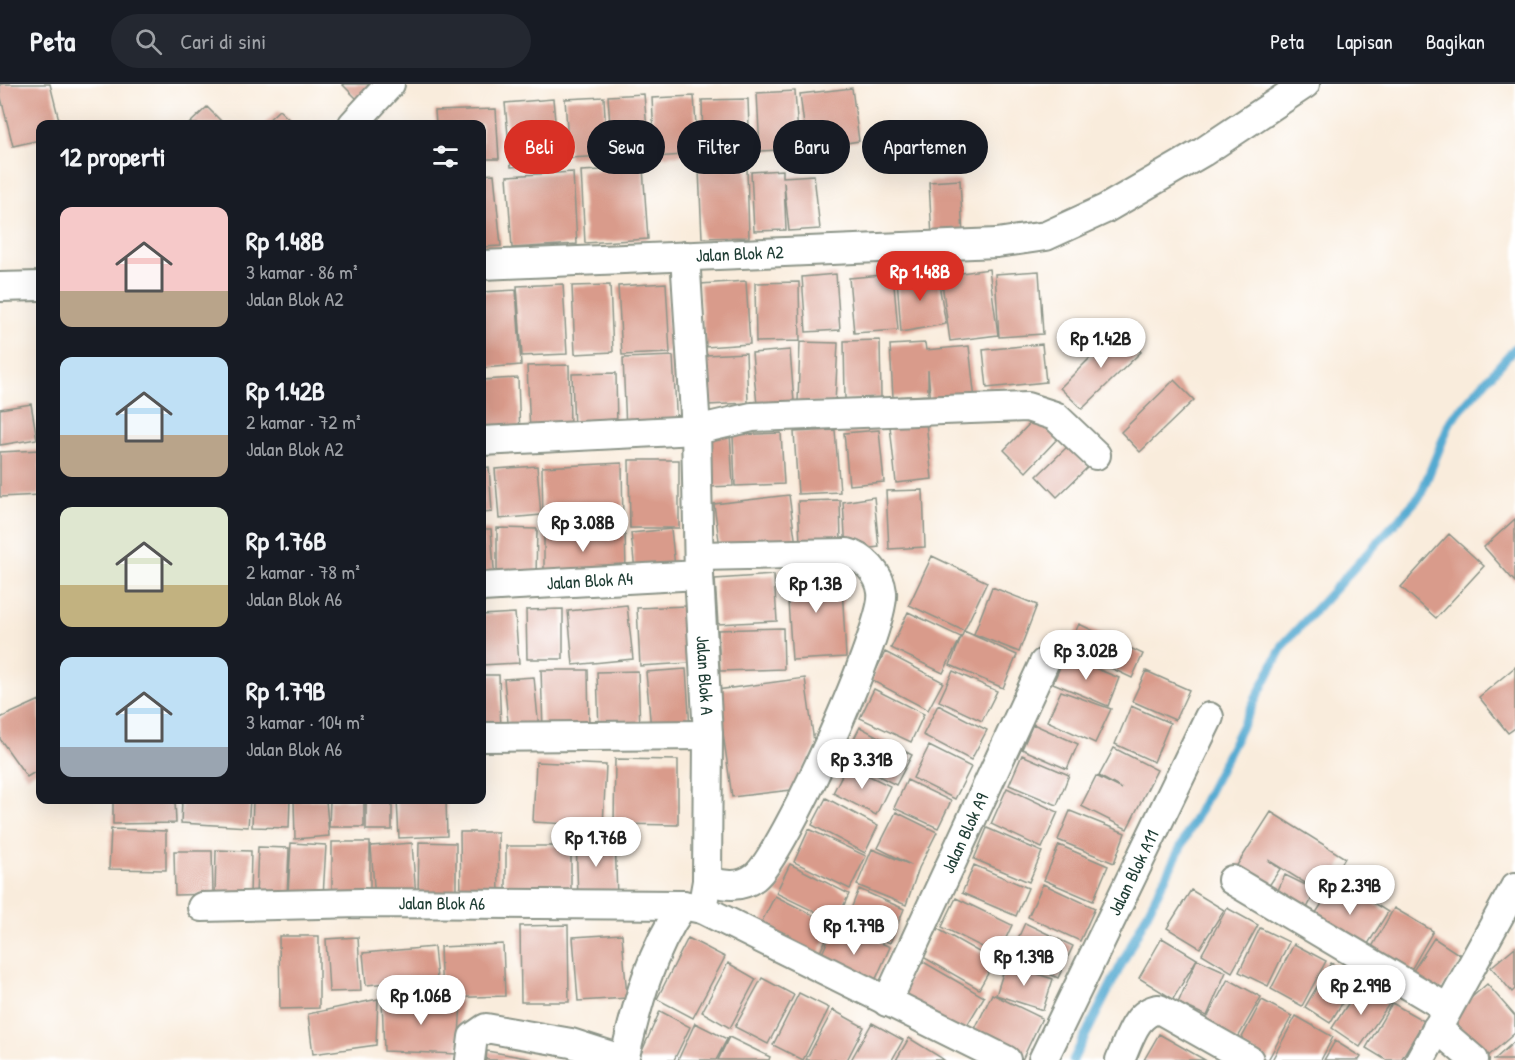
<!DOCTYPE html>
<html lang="id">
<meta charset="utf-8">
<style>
:root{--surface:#171b24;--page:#242831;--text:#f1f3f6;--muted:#9ea1a6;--line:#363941;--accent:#d93025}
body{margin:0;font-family:"Patrick Hand",sans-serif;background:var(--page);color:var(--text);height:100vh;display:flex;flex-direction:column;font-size:22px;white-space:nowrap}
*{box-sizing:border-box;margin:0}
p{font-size:20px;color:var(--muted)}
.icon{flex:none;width:33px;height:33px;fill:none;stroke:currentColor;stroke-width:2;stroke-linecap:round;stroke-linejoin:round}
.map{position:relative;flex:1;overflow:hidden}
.panel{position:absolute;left:36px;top:36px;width:450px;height:684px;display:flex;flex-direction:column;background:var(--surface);border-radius:12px;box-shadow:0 6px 24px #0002}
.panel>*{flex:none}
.hud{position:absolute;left:504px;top:36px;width:570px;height:54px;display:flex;gap:12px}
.price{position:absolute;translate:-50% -51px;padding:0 14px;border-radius:21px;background:#fff;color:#222;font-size:20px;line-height:39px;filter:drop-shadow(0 2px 3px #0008)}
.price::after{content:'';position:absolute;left:50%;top:36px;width:18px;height:14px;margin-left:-9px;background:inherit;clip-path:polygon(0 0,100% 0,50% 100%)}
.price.current{background:var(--accent);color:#fff}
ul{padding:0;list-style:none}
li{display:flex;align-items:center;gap:18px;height:150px;padding:0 24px}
li span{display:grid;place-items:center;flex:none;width:168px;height:120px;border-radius:12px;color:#555}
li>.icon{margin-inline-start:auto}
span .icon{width:72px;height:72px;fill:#fffc;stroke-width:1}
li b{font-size:26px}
h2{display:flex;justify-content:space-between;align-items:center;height:72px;padding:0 24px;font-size:26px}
.chip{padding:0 21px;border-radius:27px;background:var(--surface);box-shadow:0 6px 24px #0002;font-size:21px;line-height:54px}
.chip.current{background:var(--accent);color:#fff}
header{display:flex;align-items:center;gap:36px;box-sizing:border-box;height:84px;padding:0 30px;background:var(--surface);border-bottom:2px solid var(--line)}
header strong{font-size:28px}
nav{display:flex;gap:33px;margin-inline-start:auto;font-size:21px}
.search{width:420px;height:54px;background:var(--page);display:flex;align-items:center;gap:15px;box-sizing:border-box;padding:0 21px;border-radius:33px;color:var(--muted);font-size:22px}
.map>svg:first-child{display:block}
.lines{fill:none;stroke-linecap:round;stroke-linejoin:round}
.stream{stroke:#55aad1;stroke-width:9}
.building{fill:#d99b8b}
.minor-casing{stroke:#8c9488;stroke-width:32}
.minor{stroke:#fff;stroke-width:28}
.labels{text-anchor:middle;stroke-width:6;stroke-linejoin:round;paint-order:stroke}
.street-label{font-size:18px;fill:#1f3d34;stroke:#fff}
</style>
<header>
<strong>Peta</strong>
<div class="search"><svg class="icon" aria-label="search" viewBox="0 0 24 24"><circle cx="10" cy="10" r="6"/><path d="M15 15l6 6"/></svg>Cari di sini</div>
<nav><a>Peta</a><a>Lapisan</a><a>Bagikan</a></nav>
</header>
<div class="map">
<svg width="1515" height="976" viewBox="0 0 1515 976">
<rect width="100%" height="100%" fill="#fff"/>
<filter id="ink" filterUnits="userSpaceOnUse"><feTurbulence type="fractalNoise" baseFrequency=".0167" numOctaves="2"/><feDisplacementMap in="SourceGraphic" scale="12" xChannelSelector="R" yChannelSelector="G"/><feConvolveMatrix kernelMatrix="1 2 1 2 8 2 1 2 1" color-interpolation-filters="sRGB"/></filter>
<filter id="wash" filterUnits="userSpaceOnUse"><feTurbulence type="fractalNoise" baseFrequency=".008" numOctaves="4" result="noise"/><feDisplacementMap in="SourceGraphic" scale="24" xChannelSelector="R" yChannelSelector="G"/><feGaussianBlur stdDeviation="1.35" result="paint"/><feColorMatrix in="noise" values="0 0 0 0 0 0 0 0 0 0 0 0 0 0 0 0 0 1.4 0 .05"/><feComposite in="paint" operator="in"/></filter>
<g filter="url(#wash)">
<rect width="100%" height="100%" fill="#f9ecdc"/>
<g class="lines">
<path class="stream" d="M1073,976L1283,561L1420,412L1451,336L1515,264"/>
</g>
<g id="blocks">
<path class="building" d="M0,0H50L60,40H40V56L13,62L0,10Z
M342,0H378L360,18Z
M852,4L859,57L807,65L800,10Z
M795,7L799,65L760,67L757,9Z
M644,10L649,69L612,71L608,12Z
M694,12L698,70L655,73L652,14Z
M604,13L607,72L569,74L565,15Z
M553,15L559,79L511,83L505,19Z
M748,15L750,71L703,73L702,16Z
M207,23L224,40H189Z
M496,25L499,75H482V40H436L435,27Z
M279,26L294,40H264Z
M643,84L648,155L585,159L581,87Z
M747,84L749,153L702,154L699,86Z
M783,86V93L814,91L820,145L789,147L784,98L786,146L754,147L751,88Z
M573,88L577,160L512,164L507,92Z
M494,90L501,162L482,163V91Z
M960,96L963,152L932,154L929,98Z
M989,185L998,251L950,257L941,192Z
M1039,187L1043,250L999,253L995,190Z
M937,189L946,240L901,248L897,194Z
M836,190L840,246L806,248L802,193Z
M893,190L898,246L854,249L849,194Z
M746,197L750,260L705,263L700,200Z
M799,198L800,257L756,258L755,199Z
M666,199L670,269L622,271L618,202Z
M563,200L567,270L522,272L517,202Z
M610,201L613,268L575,270L572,202Z
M516,206L521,281L482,284V208Z
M1119,245L1141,268L1082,325L1060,304Z
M880,256L881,314L845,315L844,257Z
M800,258L838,259L835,320L798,318Z
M925,259L926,266L969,262L975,316L931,320L928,286V311L893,313L890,261Z
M1042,260L1046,298L987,304L983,266Z
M790,266L794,318L757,321L752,269Z
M746,269L748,319L708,321L705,271Z
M673,272L677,343L626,346L623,274Z
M569,281L570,347L530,348L527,282Z
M616,289L617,346L574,347L572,290Z
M518,294L520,352L482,354V296Z
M1174,296L1194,316L1140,368L1121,348Z
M31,320L37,355L0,361V325Z
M1036,333L1058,354L1026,388L1004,366Z
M926,338L932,395L896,399L890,342Z
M835,346L840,408L798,410L794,348Z
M879,346L884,398L849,401L844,349Z
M730,348L733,402L707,403L704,350Z
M781,349L784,400L735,402L733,351Z
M1068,362L1088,383L1057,413L1037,392Z
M40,366V411L0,413V368Z
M629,376H679V444H630Z
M622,379L623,440H543L542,383Z
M537,382L541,431L499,435L495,385Z
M489,383L492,428L482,429V384Z
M923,406L925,463L889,465L886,407Z
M789,411L796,461L721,471L714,420Z
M874,413L879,463L846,467L843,418Z
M840,416L841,458L800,459L798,417Z
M1515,435V498L1484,463Z
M497,444L537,445L536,493L497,492Z
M482,445H491L495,498H482Z
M671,445L675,483L635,487L631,449Z
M544,446L625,447L626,488L581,489L580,482V494H544Z
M1449,450L1484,482L1436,534L1401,503Z
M932,472L987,498L964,547L909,521Z
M841,485L846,573L792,576L786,488Z
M774,491L777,537L718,540L715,495Z
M992,503L1037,521L1019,568L974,550Z
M627,521L633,575L573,581L568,527Z
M687,522L689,579L640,582L637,524Z
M563,525V575H527L526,526Z
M908,528L961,553L943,589L891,564Z
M515,529L519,579L482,581V531Z
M1079,540L1143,570L1132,594L1068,564Z
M783,544L784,585L720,587L718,546Z
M964,547L1017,571L1003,604L950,581Z
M885,568L943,598L928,626L871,596Z
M1065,572L1119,594L1108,622L1053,599Z
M1515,583V644L1508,649L1479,613Z
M686,585L690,644L651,646L646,588Z
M541,586H588L589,647H543Z
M638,587L640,645L599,646L597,588Z
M953,587L997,607L982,637L939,617Z
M1146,587L1189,606L1175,636L1132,617Z
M482,591H499L501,647H482Z
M534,593L539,646L509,649L504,595Z
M805,594L815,665L791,706L732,713L717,606Z
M874,605L924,630L911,658L860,634Z
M1061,607L1111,625L1095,659L1047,637Z
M40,616V685L27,693L0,655V634Z
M938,621L987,646L971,676L923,651Z
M1131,622L1170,639L1154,678L1115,660Z
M1033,640L1078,660L1067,685L1022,665Z
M860,643L912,671L896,701L844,674Z
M929,662L971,683L955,715L913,694Z
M1114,664L1157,686L1127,745L1081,722L1096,692L1122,705L1099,692Z
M1022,671L1069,691L1057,721L1009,701Z
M615,675L678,676V741L614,740Z
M536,678L606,681L603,742L533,738Z
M847,681L890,702L876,731L833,709Z
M907,696L951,717L938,744L894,724Z
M1007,704L1058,728L1042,764L991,740Z
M826,714L878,742L865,769L812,741Z
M113,716H175L176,739L113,740Z
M182,716H250L248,743L181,739Z
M253,716H290L289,744L252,743Z
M294,716H326L329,752L295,755Z
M330,716H364V743H329Z
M366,716H392V746H366Z
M397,716H446L447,752L399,754Z
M1070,727L1125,749L1114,779L1058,756Z
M896,728L937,748L919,784L906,821L857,801L872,765L911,781L878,764Z
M1271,728L1345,774L1323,810L1268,776L1280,785L1263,811L1232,789Z
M987,744L1042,768L1029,798L974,775Z
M111,745L166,747V786L109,785Z
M809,745L866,772L850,805L794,778Z
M460,748H498L499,816H461Z
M615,752L617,814L578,815L576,753Z
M332,758H370V812H332Z
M419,758L456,759V814L418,813Z
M291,759L326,761L323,813L288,810Z
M412,759L416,813L375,816L371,762Z
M1059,761L1108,782L1093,817L1044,796Z
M506,762H571V813H506Z
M258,763L289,764L287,813L256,811Z
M216,766L251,767L250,813L215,812Z
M174,767H212L213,810L175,811Z
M790,780L849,810L836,838L776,809Z
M974,781L1028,804L1016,832L962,809Z
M1285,791L1316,806L1304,830L1274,815Z
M1337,796L1388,828L1363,868L1312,835Z
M1043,800L1095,824L1080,857L1028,833Z
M859,805L904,825L890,859L845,840Z
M1191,806L1224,826L1200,864L1167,844Z
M775,812L833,841L816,876L757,847Z
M956,814L1012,841L998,871L942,843Z
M1227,824L1258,841L1232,888L1202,870Z
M1394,824L1433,847L1407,893L1368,870Z
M836,838L890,863L871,906L817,881Z
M1025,839L1073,862L1058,894L1010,872Z
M568,841L569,918H521L520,842Z
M1260,844L1289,858L1268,902L1239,888Z
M938,845L995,877L979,905L923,873Z
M622,850L627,914L578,917L573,853Z
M279,852H319V924L280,925Z
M358,853L361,907L329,908L326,855Z
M688,854L725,873L693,934L657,915Z
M1162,854L1197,875L1173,915L1139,894Z
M1434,854L1463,873L1437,912L1409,893Z
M503,860L505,912L442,914L440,863Z
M1294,860L1326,877L1302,922L1271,905Z
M434,863L437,895L366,901L363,869Z
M1515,863V905L1512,908L1491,883Z
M1197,875L1226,888L1207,932L1178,919Z
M920,876L984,913L960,953L897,917Z
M728,879L756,895L730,944L702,928Z
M1331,879L1357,895L1330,939L1305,923Z
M1006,880L1053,895L1043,926L996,911Z
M762,894L794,911L768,960L735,943Z
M1228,895L1261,913L1236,957L1204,940Z
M1361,900L1389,920L1360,963L1332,944Z
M1487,900L1515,932V949L1485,975L1449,933Z
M799,909L829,924L803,976L773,961Z
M992,910L1042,934L1022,976L971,953Z
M378,915L376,961L313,970L308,930Z
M382,915L461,917L458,970L384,967Z
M1262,916L1292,932L1268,976L1238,961Z
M1392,919L1424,937L1401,976H1386L1366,964Z
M833,926L864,943L847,976H806Z
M660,927L690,943L674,976H638Z
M1296,932L1333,953L1321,976H1272Z
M695,939L727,955L716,976H678Z
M872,939L903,956L892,976H851Z
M1159,950L1189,967L1205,976H1144Z
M729,953L770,973L769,976H718Z
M909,954L940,973L944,976H896Z
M1335,957L1361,973L1359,976H1324Z
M1515,957V976H1494Z
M487,967L532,975V976H486Z"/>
</g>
</g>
<g filter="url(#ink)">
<use href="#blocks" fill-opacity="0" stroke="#8c9488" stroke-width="1.5"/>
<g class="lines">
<g class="minor-casing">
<g id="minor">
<path d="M353,40L390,0"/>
<path id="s1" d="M685,172L696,346L699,491L708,651L707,797L702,825"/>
<path id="s2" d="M482,181L997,159L1046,152L1105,125L1203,68L1305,0"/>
<path d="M0,203L40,202"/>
<path d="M482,357L696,346L752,333L1027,323L1055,332L1096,371"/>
<path d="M699,472L847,469C864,473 880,490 882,508C887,542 783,772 755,793C739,805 724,801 707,797"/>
<path id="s3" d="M482,503L699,491"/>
<path d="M482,653L708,651"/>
<path d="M1232,796L1447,924"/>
<path id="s4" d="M202,823L360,819L683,821"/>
<path id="s5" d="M887,918L1044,579"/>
<path d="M1437,944L1474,976"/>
<path d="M470,976L473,953L486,944L571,959L624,976"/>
<path d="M624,976C637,921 650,868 683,821L702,825L1006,976"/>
<path id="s6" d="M1043,976L1209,633"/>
<path d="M1120,976C1129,957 1135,928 1159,925L1249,976"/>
<path d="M1420,976L1515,803"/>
</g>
</g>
<use href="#minor" class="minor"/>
</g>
</g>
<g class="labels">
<g class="street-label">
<text dy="6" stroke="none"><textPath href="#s2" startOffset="258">Jalan Blok A2</textPath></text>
<text dy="6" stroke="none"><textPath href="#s3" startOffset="108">Jalan Blok A4</textPath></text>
<text dy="6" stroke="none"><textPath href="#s1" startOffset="420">Jalan Blok A</textPath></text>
<text dy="6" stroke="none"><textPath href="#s5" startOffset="186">Jalan Blok A9</textPath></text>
<text dy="6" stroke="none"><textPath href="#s6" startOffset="208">Jalan Blok A11</textPath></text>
<text dy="6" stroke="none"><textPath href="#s4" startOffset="240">Jalan Blok A6</textPath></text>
</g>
</g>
</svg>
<b class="price current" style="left:920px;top:218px">Rp 1.48B</b>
<b class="price" style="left:1101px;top:285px">Rp 1.42B</b>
<b class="price" style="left:583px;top:469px">Rp 3.08B</b>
<b class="price" style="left:816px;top:530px">Rp 1.3B</b>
<b class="price" style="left:1086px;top:597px">Rp 3.02B</b>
<b class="price" style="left:862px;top:706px">Rp 3.31B</b>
<b class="price" style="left:596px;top:784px">Rp 1.76B</b>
<b class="price" style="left:1350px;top:832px">Rp 2.39B</b>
<b class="price" style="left:854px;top:872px">Rp 1.79B</b>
<b class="price" style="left:1024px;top:903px">Rp 1.39B</b>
<b class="price" style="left:1361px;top:932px">Rp 2.99B</b>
<b class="price" style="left:421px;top:942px">Rp 1.06B</b>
<div class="hud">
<a class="chip current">Beli</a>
<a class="chip">Sewa</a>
<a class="chip">Filter</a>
<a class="chip">Baru</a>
<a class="chip">Apartemen</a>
</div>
<section class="panel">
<h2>12 properti<svg class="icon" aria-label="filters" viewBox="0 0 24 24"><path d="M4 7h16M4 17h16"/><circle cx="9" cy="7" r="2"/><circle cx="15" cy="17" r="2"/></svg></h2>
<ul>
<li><span style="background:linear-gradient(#f6c9c9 70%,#b9a48a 0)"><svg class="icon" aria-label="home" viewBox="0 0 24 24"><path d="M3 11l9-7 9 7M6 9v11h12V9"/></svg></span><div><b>Rp 1.48B</b><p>3 kamar · 86 m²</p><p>Jalan Blok A2</p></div></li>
<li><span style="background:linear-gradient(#bfe0f5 65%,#b9a48a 0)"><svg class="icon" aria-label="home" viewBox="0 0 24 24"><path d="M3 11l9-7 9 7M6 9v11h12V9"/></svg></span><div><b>Rp 1.42B</b><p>2 kamar · 72 m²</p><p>Jalan Blok A2</p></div></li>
<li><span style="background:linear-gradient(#dfe7d0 65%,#c2b280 0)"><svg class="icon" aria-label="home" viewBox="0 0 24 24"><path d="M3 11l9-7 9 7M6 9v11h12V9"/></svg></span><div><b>Rp 1.76B</b><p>2 kamar · 78 m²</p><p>Jalan Blok A6</p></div></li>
<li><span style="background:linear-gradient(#bfe0f5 75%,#9aa5b1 0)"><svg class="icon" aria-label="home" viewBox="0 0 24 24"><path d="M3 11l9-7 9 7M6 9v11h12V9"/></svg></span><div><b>Rp 1.79B</b><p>3 kamar · 104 m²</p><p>Jalan Blok A6</p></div></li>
</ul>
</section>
</div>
